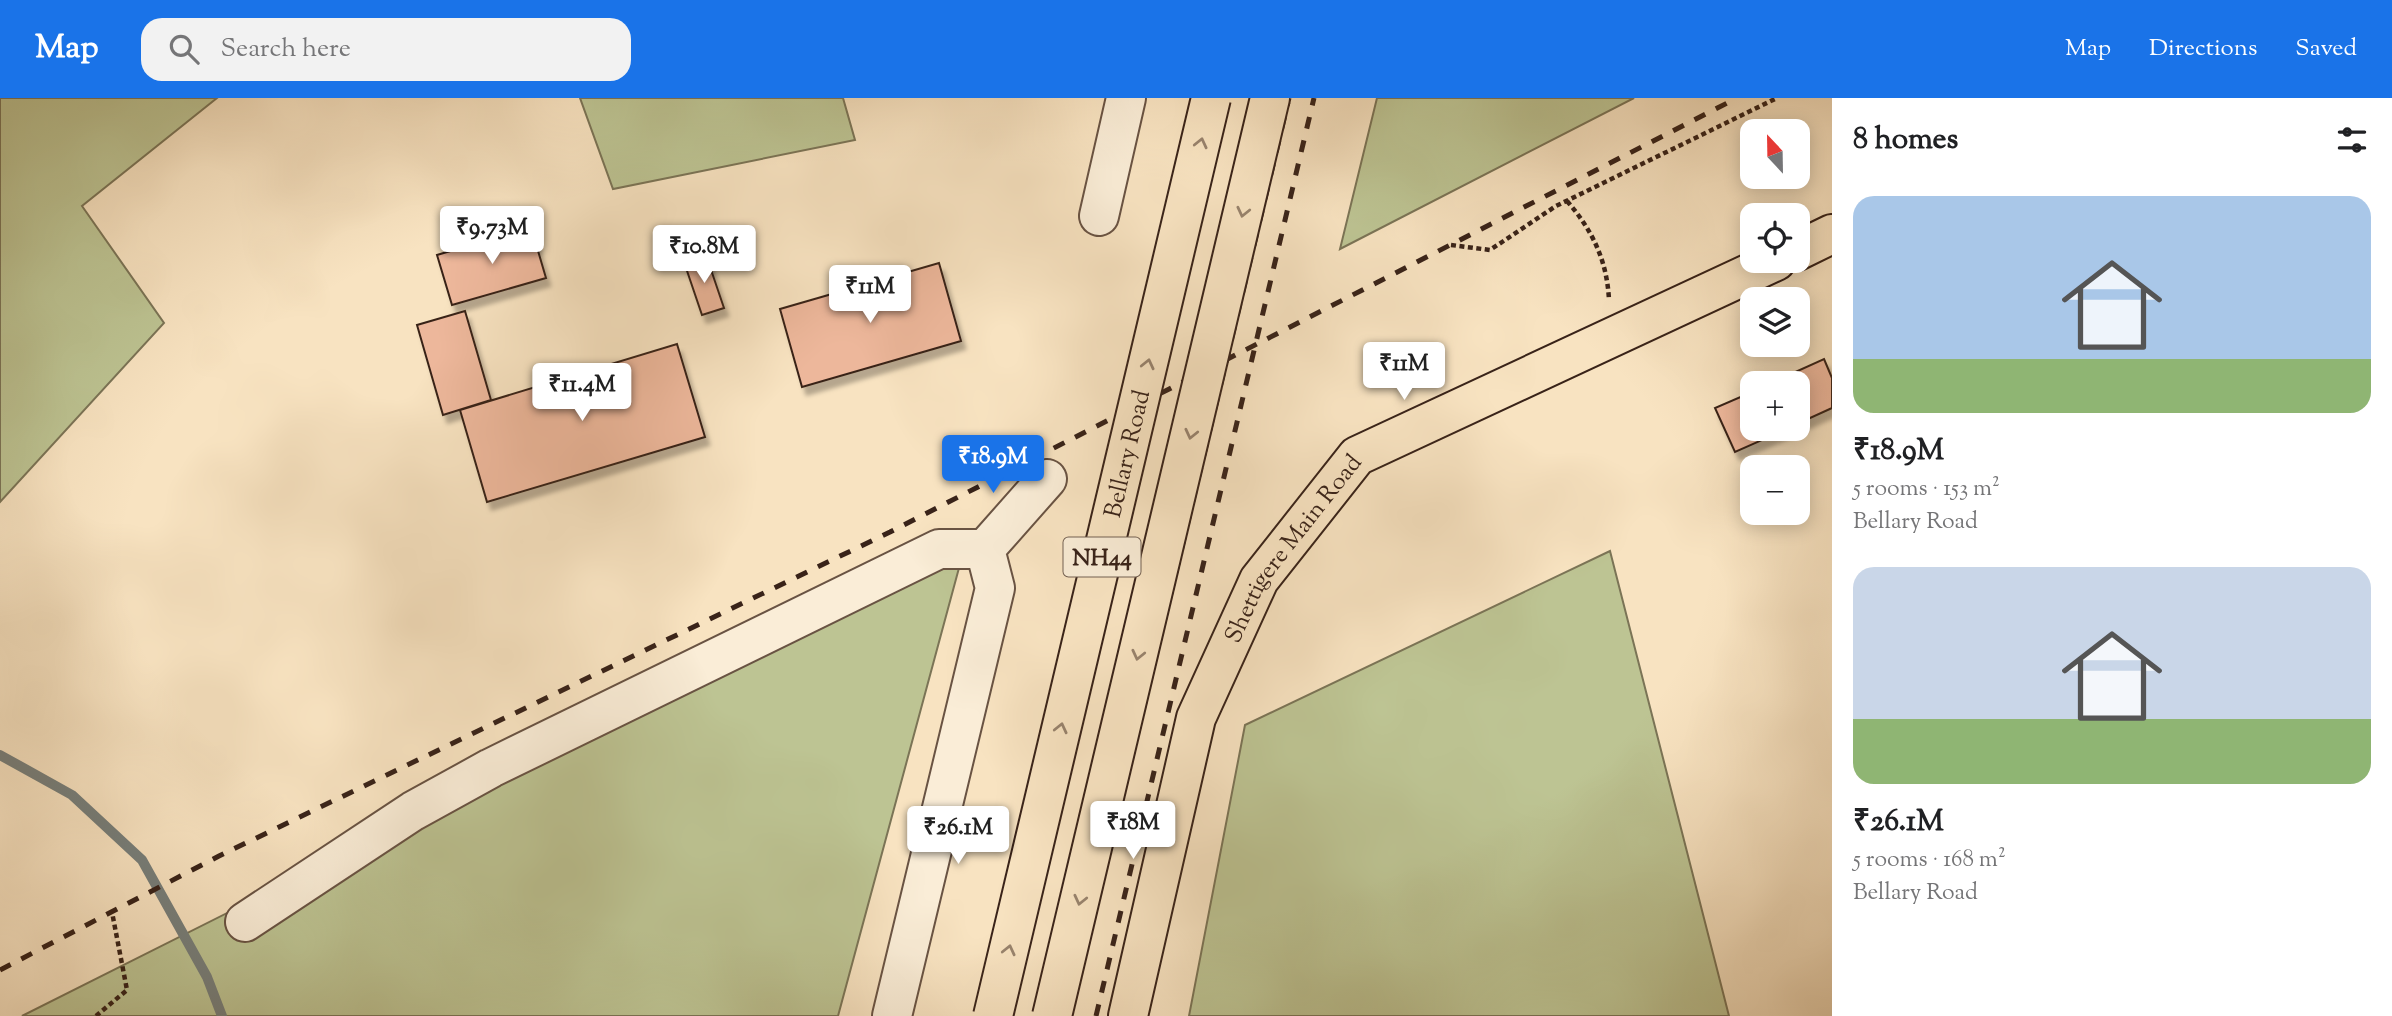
<!DOCTYPE html>
<meta charset="utf-8">
<style>
:root{--surface:#fff;--page:#f2f2f2;--text:#202124;--muted:#757577;--accent:#1a73e8}
body{margin:0;font-family:"Sorts Mill Goudy",serif;background:var(--page);color:var(--text);height:100vh;display:flex;flex-direction:column;font-size:26px;white-space:nowrap}
*{box-sizing:border-box;margin:0}
p{font-size:23px;color:var(--muted)}
.icon{flex:none;width:38px;height:38px;fill:none;stroke:currentColor;stroke-width:2;stroke-linecap:round;stroke-linejoin:round}
.map{position:relative;flex:1;overflow:hidden}
.drawer{display:flex;flex-direction:column;background:var(--surface);width:560px}
.drawer>*{flex:none}
.needle{width:46px;rotate:338deg}
.buttons{position:absolute;left:1740px;top:21px;display:grid;gap:14px}
.buttons a{display:grid;place-items:center;width:70px;height:70px;border-radius:14px;background:var(--surface);box-shadow:0 4px 18px #0003;font-size:35px}
.price{position:absolute;translate:-50% -60px;padding:0 16px;border-radius:7px;background:#fff;color:#222;font-size:23px;line-height:46px;filter:drop-shadow(0 2px 4px #0008)}
.price::after{content:'';position:absolute;left:50%;top:42px;width:21px;height:16px;margin-left:-10px;background:inherit;clip-path:polygon(0 0,100% 0,50% 100%)}
.price.on{background:var(--accent);color:#fff}
ul{padding:0;list-style:none}
li{display:grid;align-content:center;gap:14px;height:371px;padding:0 21px}
li span{display:grid;place-items:center;height:217px;border-radius:21px;color:#555}
li>.icon{margin-inline-start:auto}
span .icon{width:126px;height:126px;fill:#fffc;stroke-width:1}
li b{font-size:30px}
h2{display:flex;justify-content:space-between;align-items:center;height:84px;padding:0 21px;font-size:30px}
header{display:flex;align-items:center;gap:42px;box-sizing:border-box;height:98px;padding:0 35px;background:var(--accent);color:#fff}
header strong{font-size:33px}
nav{display:flex;gap:38px;margin-inline-start:auto;font-size:24px}
.search{width:490px;height:63px;background:var(--page);display:flex;align-items:center;gap:18px;box-sizing:border-box;padding:0 24px;border-radius:21px;color:var(--muted);font-size:26px}
main{display:flex;flex:1;min-height:0}
.map>svg:first-child{display:block}
.green{fill:#bdc493;stroke:#7b7456;stroke-width:2}
.lines{fill:none;stroke-linecap:round;stroke-linejoin:round}
.stream{stroke:#777f7b;stroke-width:10}
.building{fill:#edb79b;stroke:#392319;stroke-width:2;filter:url(#shadow)}
.minor-casing{stroke:#695343;stroke-width:42}
.major-casing{stroke:#392319;stroke-width:42}
.path{stroke:#392319;stroke-width:4.5;stroke-dasharray:5 3.5;stroke-linecap:butt}
.minor{stroke:#faedd7;stroke-width:38}
.major{stroke:#f8e3c1;stroke-width:38}
.rail{stroke:#392319;stroke-width:5;stroke-dasharray:12 12;stroke-linecap:butt}
.highway-bridge-casing{stroke:#392319;stroke-width:42;stroke-linecap:butt}
.highway-bridge{stroke:#f8e3c1;stroke-width:38}
.oneway{stroke:#98836d}
.labels{text-anchor:middle;stroke-width:5;stroke-linejoin:round;paint-order:stroke}
.shield{fill:#faedd7;stroke:#736052;stroke-width:2}
.shield-label{font-size:23px;font-weight:bold;fill:#392319}
.street-label{font-size:24px;fill:#392319;stroke:#faedd7}
</style>
<header>
<strong>Map</strong>
<div class="search"><svg class="icon" aria-label="search" viewBox="0 0 24 24"><circle cx="10" cy="10" r="6"/><path d="M15 15l6 6"/></svg>Search here</div>
<nav><a>Map</a><a>Directions</a><a>Saved</a></nav>
</header>
<main>
<div class="map">
<svg width="1832" height="918" viewBox="0 0 1832 918">
<defs>
<filter id="shadow"><feDropShadow dx="4.5" dy="8" stdDeviation="2" flood-color="#0004"/></filter>
</defs>
<rect width="100%" height="100%" fill="#f8e3c1"/>
<filter id="stains"><feTurbulence type="fractalNoise" baseFrequency=".00286" numOctaves="4"/><feColorMatrix values="0 0 0 0 .2 0 0 0 0 .09 0 0 0 0 .02 0 0 0 .5 -.17"/></filter>
<radialGradient id="worn" r=".72"><stop offset=".6" stop-color="#630" stop-opacity="0"/><stop offset="1" stop-color="#630" stop-opacity=".3"/></radialGradient>
<path class="green" d="M0,0H217L82,108L164,225L0,404Z
M580,0H843L855,42L613,91Z
M1377,0H1634L1340,151Z
M966,444L838,918H22Z
M1610,453L1729,918H1189L1245,627Z"/>
<g class="lines">
<path class="stream" d="M0,657L72,697L142,762L207,879L222,918"/>
</g>
<path class="building" d="M531,129L546,180L452,207L437,157Z
M706,157L724,210L702,217L684,164Z
M939,165L961,243L802,289L780,211Z
M465,213L491,302L443,317L417,227Z
M677,246L705,339L487,404L460,312Z
M1824,261L1832,280V310L1797,326V285H1771Z
M1752,294V331H1787L1735,354L1715,310Z"/>
<g class="lines">
<g class="minor-casing">
<path id="minor" d="M1099,118L1126,0
M985,451L1047,381
M245,824L413,713L491,670L939,451H985L995,490L892,918"/>
</g>
<g class="major-casing">
<g id="major">
<path d="M1797,153L1832,136"/>
<path id="s1" d="M1128,918L1196,620L1259,482L1357,358L1776,163"/>
</g>
</g>
<path class="path" d="M1567,103C1593,133 1607,163 1609,202
M1451,147L1490,152L1556,108L1777,0
M96,918L127,892L112,814"/>
<use href="#minor" class="minor"/>
<use href="#major" class="major"/>
<path class="rail" d="M0,872L219,758L890,434L1737,0
M1070,918L1289,0
M1096,918L1314,0"/>
<g class="highway-bridge-casing">
<g id="highway-bridge">
<path id="s2" d="M993,918L1211,0"/>
<path d="M1052,918L1270,0"/>
</g>
</g>
<use href="#highway-bridge" class="highway-bridge"/>
</g>
<defs><path id="oneway-chevron" d="M-2-3.5L2.5 0L-2 3.5" fill="none" stroke-width="1.6" stroke-linecap="round" stroke-linejoin="round" transform="scale(1.75)"/></defs>
<g class="oneway">
<use href="#oneway-chevron" transform="translate(1201 45) rotate(-77)"/>
<use href="#oneway-chevron" transform="translate(1243 114) rotate(103)"/>
<use href="#oneway-chevron" transform="translate(1148 266) rotate(-77)"/>
<use href="#oneway-chevron" transform="translate(1191 336) rotate(103)"/>
<use href="#oneway-chevron" transform="translate(1138 557) rotate(103)"/>
<use href="#oneway-chevron" transform="translate(1061 630) rotate(-77)"/>
<use href="#oneway-chevron" transform="translate(1080 802) rotate(103)"/>
<use href="#oneway-chevron" transform="translate(1009 852) rotate(-77)"/>
</g>
<g class="labels">
<rect class="shield" x="1063.5" y="439.5" width="77" height="39" rx="5"/>
<g class="shield-label">
<text x="1102" y="467">NH44</text>
</g>
<g class="street-label">
<text dy="8" stroke="none"><textPath href="#s2" startOffset="578">Bellary Road</textPath></text>
<text dy="8" stroke="none"><textPath href="#s1" startOffset="502">Shettigere Main Road</textPath></text>
</g>
</g>
<rect width="100%" height="100%" filter="url(#stains)"/>
<rect width="100%" height="100%" fill="url(#worn)"/>
</svg>
<div class="buttons">
<a><svg class="needle" viewBox="-14 -14 28 28"><path d="M0-13l5 13h-10z" fill="#e53935"/><path d="M0 13l5-13h-10z" fill="#757577"/></svg></a>
<a><svg class="icon" aria-label="locate" viewBox="0 0 24 24"><circle cx="12" cy="12" r="6"/><path d="M12 2v4M12 18v4M2 12h4M18 12h4"/></svg></a>
<a><svg class="icon" aria-label="layers" viewBox="0 0 24 24"><path d="M12 4l9 5-9 5-9-5zM3 14l9 5 9-5"/></svg></a>
<a>+</a>
<a>−</a>
</div>
<b class="price" style="left:492px;top:168px">₹9.73M</b>
<b class="price" style="left:704px;top:187px">₹10.8M</b>
<b class="price" style="left:870px;top:227px">₹11M</b>
<b class="price" style="left:1404px;top:304px">₹11M</b>
<b class="price" style="left:582px;top:325px">₹11.4M</b>
<b class="price on" style="left:993px;top:397px">₹18.9M</b>
<b class="price" style="left:1133px;top:763px">₹18M</b>
<b class="price" style="left:958px;top:768px">₹26.1M</b>
</div>
<section class="drawer">
<h2>8 homes<svg class="icon" aria-label="filters" viewBox="0 0 24 24"><path d="M4 7h16M4 17h16"/><circle cx="9" cy="7" r="2"/><circle cx="15" cy="17" r="2"/></svg></h2>
<ul>
<li><span style="background:linear-gradient(#a9c7e8 75%,#8fb573 0)"><svg class="icon" aria-label="home" viewBox="0 0 24 24"><path d="M3 11l9-7 9 7M6 9v11h12V9"/></svg></span><div><b>₹18.9M</b><p>5 rooms · 153 m²</p><p>Bellary Road</p></div></li>
<li><span style="background:linear-gradient(#c9d6e8 70%,#8fb573 0)"><svg class="icon" aria-label="home" viewBox="0 0 24 24"><path d="M3 11l9-7 9 7M6 9v11h12V9"/></svg></span><div><b>₹26.1M</b><p>5 rooms · 168 m²</p><p>Bellary Road</p></div></li>
</ul>
</section>
</main>
